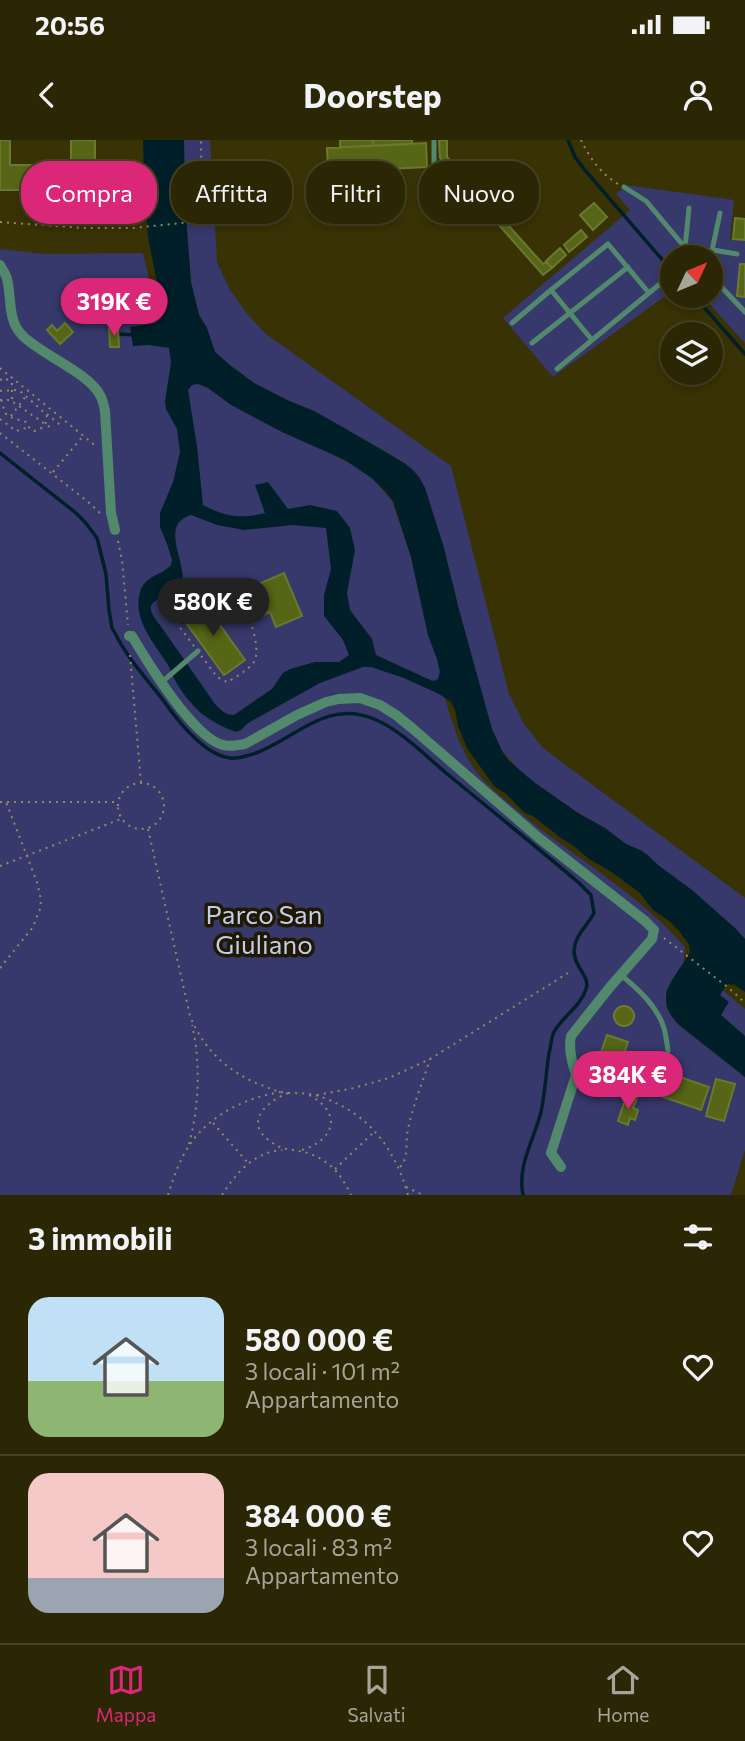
<!DOCTYPE html>
<html lang="it">
<meta charset="utf-8">
<style>
:root{--surface:#2b2604;--page:#373213;--text:#f1f3f6;--muted:#a6a59a;--line:#474326;--accent:#db2777}
body{margin:0;font-family:Commissioner,sans-serif;background:var(--page);color:var(--text);height:100vh;display:flex;flex-direction:column;font-size:26px;white-space:nowrap}
*{box-sizing:border-box;margin:0}
p{font-size:23px;color:var(--muted)}
.icon{flex:none;width:38px;height:38px;fill:none;stroke:currentColor;stroke-width:2;stroke-linecap:round;stroke-linejoin:round}
.map{position:relative;height:1055px;overflow:hidden}
.side{display:flex;flex-direction:column;background:var(--surface);flex:1}
.side>*{flex:none}
.guide{position:absolute;left:21px;top:21px;width:704px;height:63px;display:flex;gap:14px}
.needle{width:46px;rotate:46deg}
.controls{position:absolute;left:660px;top:105px;display:grid;gap:14px}
.controls a{display:grid;place-items:center;width:63px;height:63px;border-radius:50%;background:var(--surface);box-shadow:0 4px 10px #0003,0 0 0 2px var(--line);font-size:35px}
.price{position:absolute;translate:-50% -60px;padding:0 16px;border-radius:24px;background:var(--accent);color:#fff;font-size:23px;line-height:46px;filter:drop-shadow(0 2px 4px #0008)}
.price::after{content:'';position:absolute;left:50%;top:42px;width:21px;height:16px;margin-left:-10px;background:inherit;clip-path:polygon(0 0,100% 0,50% 100%)}
.price.selected{background:#222;color:#fff}
ul{padding:0;list-style:none}
li{display:flex;align-items:center;gap:21px;height:175px;padding:0 28px}
li+li{border-top:2px solid var(--line)}
li span{display:grid;place-items:center;flex:none;width:196px;height:140px;border-radius:21px;color:#555}
li>.icon{margin-inline-start:auto}
span .icon{width:84px;height:84px;fill:#fffc;stroke-width:1}
li b{font-size:30px}
h2{display:flex;justify-content:space-between;align-items:center;height:84px;padding:0 28px;font-size:30px}
.chip{padding:0 24px;border-radius:28px;background:var(--surface);box-shadow:0 4px 10px #0003,0 0 0 2px var(--line);font-size:24px;line-height:63px}
.chip.selected{background:var(--accent);color:#fff}
.status{display:flex;justify-content:space-between;align-items:center;height:49px;padding:0 35px;background:var(--surface);direction:ltr}
.status svg{height:19px;fill:currentColor}
header{display:flex;justify-content:space-between;align-items:center;height:91px;padding:0 28px;background:var(--surface);font-size:32px;font-weight:700}
.tab-bar{display:flex;justify-content:space-around;align-items:center;height:98px;border-top:2px solid var(--line);background:var(--surface);font-size:19px;color:var(--muted)}
.tab-bar a{display:grid;justify-items:center;gap:4px}
.tab-bar .selected{color:var(--accent)}
.map>svg:first-child{display:block}
.green{fill:#37396c}
.water{fill:#001f28;fill-rule:evenodd}
.lines{fill:none;stroke-linecap:round;stroke-linejoin:round}
.stream{stroke:#001f28;stroke-width:3.5}
.building{fill:#566516;stroke:#6a792e;stroke-width:2}
.path{stroke:#918a60;stroke-width:2;stroke-dasharray:2 5;stroke-linecap:butt}
.service{stroke:#52886b;stroke-width:5}
.minor{stroke:#52886b;stroke-width:10}
.labels{text-anchor:middle;stroke-width:7;stroke-linejoin:round;paint-order:stroke}
.park-label{font-size:26px;fill:#c6cbf0;stroke:#1f1900}
</style>
<div class="status"><b>20:56</b><svg viewBox="0 0 49 12"><path d="M0 12V9h3v3zM5 12V6h3v6zM10 12V3h3v9zM15 12V0h3v12zM26 1h20v11H26zM47 4h2v5h-2z"/></svg></div>
<header><svg class="icon" aria-label="back" viewBox="0 0 24 24"><path d="M15 5l-7 7 7 7"/></svg>Doorstep<svg class="icon" aria-label="person" viewBox="0 0 24 24"><circle cx="12" cy="8" r="4"/><path d="M4 21q1-7 8-7t8 7"/></svg></header>
<div class="map">
<svg width="745" height="1055" viewBox="0 0 745 1055">
<rect width="100%" height="100%" fill="#393205"/>
<path class="green" d="M184,0H210L217,122L230,150L248,175L266,194L451,326L509,554L524,584L543,608L745,758V799L735,788L658,725L642,711L626,704L605,688L578,673L535,643L520,631L502,611L492,589L482,558L458,466L454,447L450,438L444,408L425,348L419,337L404,323L388,313L314,271L287,260L254,243L231,226L215,212L207,188L199,175L191,142L185,63Z
M626,45L734,60L730,99L745,101V203L702,156H710V117H672V151L553,237L503,178L630,70L616,54Z
M0,109L44,114L143,113L156,171L197,230L249,274L282,292L326,311L360,329L373,339L392,361L411,417L428,495L437,519L440,532L439,537C448,567 455,600 473,627C483,643 508,662 523,675C577,719 639,754 685,807L683,826L666,851V867L679,885L745,937V1010L731,1055H0Z
M723,850L745,869V896L720,875V855Z"/>
<path class="water" d="M143,0H184L185,63L191,142L199,175L207,188L215,212L231,226L254,243L287,260L314,271L346,289L404,323L412,329L419,337L425,348L444,408L458,466L492,589L502,611L509,621L535,643L578,673L605,688L626,704L642,711L649,716L658,725L692,750L735,788L745,799V852L735,845L727,844L720,855L729,862L721,875L745,896V937L679,885C651,856 675,839 690,812L689,805L679,791L669,781L653,770L640,753L610,731L589,719L575,707L561,698L533,676L525,673L505,653L494,646L467,608L458,586L455,570L451,562L439,554L404,538L371,527H363L320,543L248,583L241,590L236,592C224,588 212,581 202,574C192,565 181,552 175,540C172,535 171,530 168,525C155,504 132,480 140,452C145,435 161,436 171,425L172,420L167,404L160,387V373L173,342L180,312L177,289L166,269L165,261L171,223L169,208L149,205L133,206L130,187L156,183L163,173L148,97L144,44ZM198,244L208,248L231,265L282,292L345,320L373,339L384,350L393,361L411,417L428,495L437,519L440,532L438,539L434,541L428,539L376,515L372,499L350,470L347,453L355,410L350,388L337,371L310,365L288,369L268,342L255,345L265,373C240,379 226,377 203,365L197,306L188,250L192,245ZM191,375L217,385L244,390L293,385L326,388L331,429L324,455V476L343,500L349,515L339,522H315L290,529L283,533L272,549L234,575C225,575 221,570 215,564L160,485C135,455 168,462 182,446C188,423 158,385 191,375Z"/>
<g class="lines">
<path class="stream" d="M568,0L575,17L584,29L672,131
M694,156L745,214
M116,194L136,195
M0,313L76,373L85,382L97,398L106,434L109,470L112,488L116,495C128,519 147,539 163,560C177,580 204,615 230,618C238,619 248,616 256,613C296,598 327,559 374,579C399,589 425,615 446,633C490,669 534,705 578,742L591,755L594,773C588,785 575,795 574,810C573,826 591,837 586,849C581,866 562,877 554,892C551,898 551,906 549,913C546,933 545,953 541,972C534,1000 517,1025 523,1055"/>
</g>
<path class="building" d="M0,0H10V25H53V22H71V0H95V56H55V50H0Z
M340,0H373V6L340,7Z
M373,0H412V4L373,6Z
M439,0H447V17L543,124L546,122L552,128L543,135L440,18Z
M426,3L427,27L328,32L327,8Z
M594,63L607,77L593,90L580,75Z
M735,78L745,79V100L733,99Z
M581,90L587,97L569,112L564,105Z
M560,108L566,115L552,128L546,121Z
M740,124H745V157L737,156Z
M65,183L73,192L60,204L47,190L52,185L57,191Z
M118,188L119,207H110L109,189Z
M284,433L302,476L276,487L270,472L259,477L247,449Z
M202,460L245,520L224,535L181,476Z
M614 876a10 10 0 1 1 20 0a10 10 0 1 1-20 0Z
M607,895L628,902L619,928L598,921Z
M671,934L709,947L701,970L663,957Z
M716,939L735,944L724,981L706,976Z
M631,956L637,958L633,968L638,970L635,980L630,978L628,985L618,981L625,960L629,962Z"/>
<g class="lines">
<path class="path" d="M581,0C589,17 601,34 618,44
M0,82L83,88H132L202,81L201,0
M0,228L97,307
M0,240L5,238L12,243V259
M0,251L15,250L20,251L46,274C49,282 43,289 35,291L30,289L26,282L10,277L5,273L0,255
M0,260H10L54,290
M47,274L60,285
M11,276L26,256
M0,279L16,291L29,287
M0,293L87,361L100,373
M53,332L83,296
M118,401L122,420L128,485
M217,449C225,450 232,452 238,458C248,468 262,509 254,522C248,530 235,538 227,542L217,537L173,478L171,470C182,456 200,450 217,449Z
M130,515L141,643
M118 666a23 23 0 1 1 46 0a23 23 0 1 1-46 0Z
M0,662H118
M148,689L190,876C203,909 228,932 261,945C268,947 274,951 281,952C294,954 306,952 319,956C368,973 394,1006 408,1055
M0,726L121,679
M664,798L730,849L745,863
M0,828L33,787L40,769L41,760L37,742L6,662
M288,953C259,965 243,988 278,1006C284,1010 292,1009 299,1011C307,1012 317,1016 324,1021C337,1029 344,1041 351,1055
M317,955L354,948L389,938L430,919L568,833
M213,983L248,1023
M189,1004C199,967 201,922 192,885
M302,1010C337,999 342,971 307,954
M400,1027C408,1019 406,1006 407,995C411,969 422,945 430,919
M335,1029L374,992
M406,1047L423,1055
M168,1055C174,1036 181,1015 194,999C214,973 248,957 281,952
M222,1055C236,1033 254,1012 282,1010"/>
<path class="service" d="M434,0V23
M624,47L646,61L693,117L713,110L737,114
M685,108L689,68
M710,120L720,73
M710,135L745,172
M512,183L551,150
M592,200L551,150L608,104L649,153
M532,203L628,127
M557,229L672,134
M162,542L198,511
M621,835C638,849 657,866 664,888C666,895 667,903 668,911"/>
<path class="minor" d="M0,125C2,129 6,134 7,139C12,158 7,181 23,196C42,215 89,233 100,255C103,260 104,266 105,271L111,373L115,390
M129,496H132C148,523 193,597 223,605C230,607 238,605 245,604L297,575L326,562L339,559L360,558L380,565L396,575L412,588L539,698L645,781L654,790L652,799L610,847L571,896C568,909 572,923 576,935L551,1013L561,1027"/>
</g>
<g class="labels">
<g class="park-label">
<text x="264" y="784">Parco San<tspan x="264" dy="30">Giuliano</tspan></text>
</g>
</g>
</svg>
<div class="controls">
<a><svg class="needle" viewBox="-14 -14 28 28"><path d="M0-13l5 13h-10z" fill="#e53935"/><path d="M0 13l5-13h-10z" fill="#a6a59a"/></svg></a>
<a><svg class="icon" aria-label="layers" viewBox="0 0 24 24"><path d="M12 4l9 5-9 5-9-5zM3 14l9 5 9-5"/></svg></a>
</div>
<b class="price" style="left:114px;top:198px">319K €</b>
<b class="price selected" style="left:213px;top:498px">580K €</b>
<b class="price" style="left:628px;top:971px">384K €</b>
<div class="guide">
<a class="chip selected">Compra</a>
<a class="chip">Affitta</a>
<a class="chip">Filtri</a>
<a class="chip">Nuovo</a>
</div>
</div>
<section class="side">
<h2>3 immobili<svg class="icon" aria-label="filters" viewBox="0 0 24 24"><path d="M4 7h16M4 17h16"/><circle cx="9" cy="7" r="2"/><circle cx="15" cy="17" r="2"/></svg></h2>
<ul>
<li><span style="background:linear-gradient(#bfe0f5 60%,#8fb573 0)"><svg class="icon" aria-label="home" viewBox="0 0 24 24"><path d="M3 11l9-7 9 7M6 9v11h12V9"/></svg></span><div><b>580 000 €</b><p>3 locali · 101 m²</p><p>Appartamento</p></div><svg class="icon" aria-label="heart" viewBox="0 0 24 24"><path d="M12 20l-8-8c-3-5 5-10 8-4 3-6 11-1 8 4z"/></svg></li>
<li><span style="background:linear-gradient(#f6c9c9 75%,#9aa5b1 0)"><svg class="icon" aria-label="home" viewBox="0 0 24 24"><path d="M3 11l9-7 9 7M6 9v11h12V9"/></svg></span><div><b>384 000 €</b><p>3 locali · 83 m²</p><p>Appartamento</p></div><svg class="icon" aria-label="heart" viewBox="0 0 24 24"><path d="M12 20l-8-8c-3-5 5-10 8-4 3-6 11-1 8 4z"/></svg></li>
</ul>
</section>
<nav class="tab-bar">
<a class="selected"><svg class="icon" aria-label="map" viewBox="0 0 24 24"><path d="M3 6l6-2 6 2 6-2v14l-6 2-6-2-6 2zM9 4v14M15 6v14"/></svg>Mappa</a>
<a><svg class="icon" aria-label="saved" viewBox="0 0 24 24"><path d="M7 4h10v16l-5-4-5 4z"/></svg>Salvati</a>
<a><svg class="icon" aria-label="home" viewBox="0 0 24 24"><path d="M3 11l9-7 9 7M6 9v11h12V9"/></svg>Home</a>
</nav>
